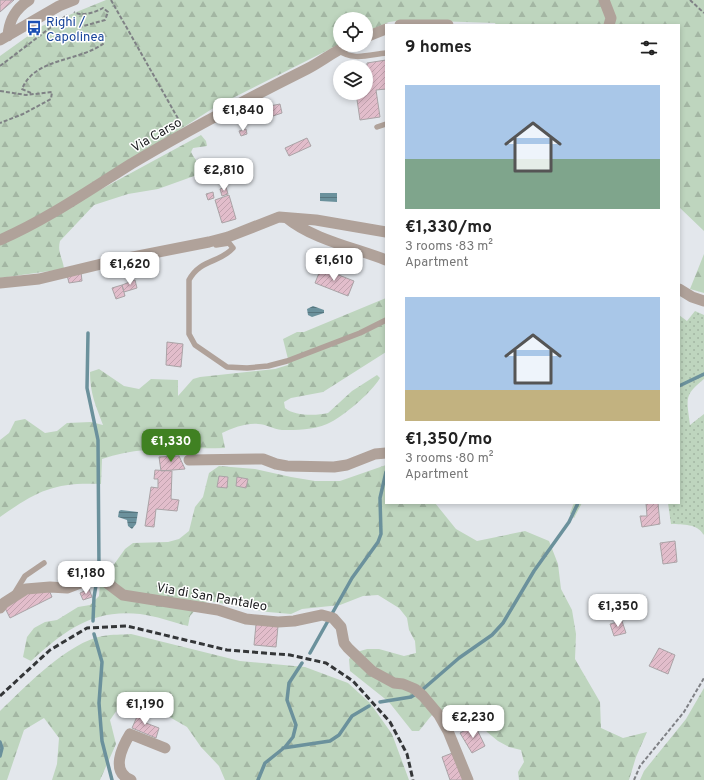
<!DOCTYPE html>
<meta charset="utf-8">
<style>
:root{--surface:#fff;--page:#f2f2f2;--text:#222;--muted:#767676;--accent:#408122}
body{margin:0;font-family:Overpass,sans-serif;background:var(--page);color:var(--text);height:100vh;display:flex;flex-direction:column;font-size:15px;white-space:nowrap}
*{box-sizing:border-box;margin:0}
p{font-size:13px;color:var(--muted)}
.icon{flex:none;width:22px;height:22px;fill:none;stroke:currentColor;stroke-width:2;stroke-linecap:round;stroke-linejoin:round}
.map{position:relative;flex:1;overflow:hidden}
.details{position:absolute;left:385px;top:24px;width:295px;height:480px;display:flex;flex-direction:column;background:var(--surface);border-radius:0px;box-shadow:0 2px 6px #0003}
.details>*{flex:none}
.buttons{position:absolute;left:333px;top:12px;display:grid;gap:8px}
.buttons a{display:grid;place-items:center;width:40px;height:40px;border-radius:50%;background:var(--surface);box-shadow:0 2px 6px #0003;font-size:20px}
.price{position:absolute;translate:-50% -34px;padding:0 9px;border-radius:8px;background:#fff;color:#222;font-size:13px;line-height:26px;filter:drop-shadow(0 1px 2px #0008)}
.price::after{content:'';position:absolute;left:50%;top:24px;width:12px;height:9px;margin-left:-6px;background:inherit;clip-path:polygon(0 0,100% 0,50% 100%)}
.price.selected{background:var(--accent);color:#fff}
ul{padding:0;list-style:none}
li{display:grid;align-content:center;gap:8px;height:212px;padding:0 20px}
li span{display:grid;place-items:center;height:124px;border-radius:0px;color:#555}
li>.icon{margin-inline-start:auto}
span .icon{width:72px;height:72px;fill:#fffc;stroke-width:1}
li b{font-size:17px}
h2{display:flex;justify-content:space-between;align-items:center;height:48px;padding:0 20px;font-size:17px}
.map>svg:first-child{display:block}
.green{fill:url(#green-dots)}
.forest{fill:url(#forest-firs)}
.water{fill:url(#water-rules)}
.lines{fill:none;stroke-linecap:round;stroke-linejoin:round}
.stream{stroke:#6b919c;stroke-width:3.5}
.building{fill:url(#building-hatch);stroke:#aaa3a6}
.path{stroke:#7f8185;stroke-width:2;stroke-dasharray:4 2;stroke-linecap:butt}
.service{stroke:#b0a29a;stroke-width:5.5}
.minor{stroke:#b0a29a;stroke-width:11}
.rail{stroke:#343638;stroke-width:3;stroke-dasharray:6 3;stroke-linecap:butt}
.labels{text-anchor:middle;stroke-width:3;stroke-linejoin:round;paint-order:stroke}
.transit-label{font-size:13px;fill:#164399;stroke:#fff;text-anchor:start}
.street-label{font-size:13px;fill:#1b1c1e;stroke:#fff}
</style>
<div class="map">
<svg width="704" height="780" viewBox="0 0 704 780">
<defs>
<pattern id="green-dots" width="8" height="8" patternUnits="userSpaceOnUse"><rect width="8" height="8" fill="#bed5be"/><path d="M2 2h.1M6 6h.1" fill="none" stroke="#a3b6a3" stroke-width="1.8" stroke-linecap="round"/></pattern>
<pattern id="forest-firs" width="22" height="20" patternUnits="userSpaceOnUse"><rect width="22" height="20" fill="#bed5be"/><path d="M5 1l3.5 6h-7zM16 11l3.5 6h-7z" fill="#a3b6a3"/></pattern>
<pattern id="water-rules" width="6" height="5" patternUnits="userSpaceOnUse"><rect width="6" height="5" fill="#6b919c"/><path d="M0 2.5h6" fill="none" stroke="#57767f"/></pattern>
<pattern id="building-hatch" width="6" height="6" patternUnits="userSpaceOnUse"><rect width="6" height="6" fill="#e2bdcb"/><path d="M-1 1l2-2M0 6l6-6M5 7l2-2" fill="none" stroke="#c1a2ae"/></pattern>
</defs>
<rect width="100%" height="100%" fill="#e3e7ec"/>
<path class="green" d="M695,311L704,315V379C683,396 687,399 690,425L704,414V535C696,523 684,525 671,524L668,503H679V315L687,321Z
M574,503H582L574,518L570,513Z"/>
<path class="forest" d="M106,0H704V231L679,207V25H496L495,23L404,20L389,22L366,32V19H340V44L215,107L81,193L96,192L201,135L206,141L207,146L193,148L191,152C196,163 207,169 211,181L197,175L158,189L128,194L94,205L60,241C57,253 63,258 64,269L0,278V56L42,26Z
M704,254V293L690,289Z
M386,298V352L323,392L291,398L284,402L285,408C294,416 316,416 328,413L352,391L377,375L380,378C371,393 343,417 327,424C313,430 297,430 282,430C273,429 266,424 258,424C246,423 233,428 222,433L225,448C185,449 140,445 102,459L101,484C54,482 37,491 0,517V440L9,433L15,421L25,419L45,433L57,431L67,423L91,422L103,425C96,406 90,394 90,372L99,369L124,386L139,389L151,379L178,380V396L193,379L200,377L275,369L288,365V359L283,339L297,332H304Z
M386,465V503H435L456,529L477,541L525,531L549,541L558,564L561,589L572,610L576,634L575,659L600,702L601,728L623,738L647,732L636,757L629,780H519L518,772L524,762L521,750L509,747L498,741L487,732L471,712L459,708L448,713L435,711L419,731H412L389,702L350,671L349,659L357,652L367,649H379L404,656L416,653L415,641L409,630L407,618L399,608L378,595L363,596L340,605L302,609L291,614L268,612L209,601L198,607L190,616L188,626C172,622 156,616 140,614C91,609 65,631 31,661L23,657L27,637L34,628L45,622L57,620L78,607L90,605L99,596L100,584L125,549L133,543L168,542L179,539L189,531L195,507L203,497L209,473L219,466L255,469L291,477L315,481H340Z
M131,634L240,661L305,667L348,683L370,703L392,734L409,780H225L219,766L201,747L187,727L166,715L148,699L124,700L110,720L116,744L100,780H52L57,764L59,738L44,718L24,730L7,780H0V711C25,687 68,642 103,636C112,634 122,635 131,634Z
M704,688V780H640L644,771L686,719Z"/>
<path class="water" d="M320,193H337V202L320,201Z
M313,306L324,310V313L312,317L308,315L307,309Z
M121,510L138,512L136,524L132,529L128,526L127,520L118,517L119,511Z"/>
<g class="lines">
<path class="stream" d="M88,333L87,388L98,440L99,568L94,597L93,621
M679,386L704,374
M94,634L102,662L99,703L102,741L112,780
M310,653L352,578L378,542L381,534L380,498L386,472
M380,702L411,697L422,690L459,658L492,635L503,623L534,571L569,522L578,503
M0,742L2,748L0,756
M283,748L330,741L339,735L352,716L369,706
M258,780L265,763L285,747L293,737L296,725L287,700L289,683L302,663"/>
</g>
<path class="building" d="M0,0H14L0,12Z
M386,60V89L376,90L380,117L360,120L356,93H366L367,63Z
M280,104L282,113L273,116L270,106Z
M246,129L247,134L241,136L239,131Z
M307,138L311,146L289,156L285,148Z
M226,187L228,194L222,196L220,189Z
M213,192L214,198L208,200L206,194Z
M229,195L236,219L222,223L215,200Z
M321,268L354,281L348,296L315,283Z
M81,272L82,281L69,283L67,275Z
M135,280L137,288L124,292L122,285Z
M122,285L125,296L116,299L112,288Z
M167,342L183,344L181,367L166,365Z
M179,456L185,469L161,471L159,457Z
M155,470L172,471L171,499L179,500L177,511L156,509L154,527L145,526L151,487L158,488V479H154Z
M219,476L228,477L227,488L217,487Z
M237,477L248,479L246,488L236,486Z
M646,503H658L660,524L642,527L640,516H647Z
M675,541L677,562L663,564L660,543Z
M89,589L92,597L83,600L80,593Z
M49,590L52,597L10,618L4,606L26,592Z
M622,621L626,633L614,636L610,624Z
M256,624L278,626L276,647L254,645Z
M659,648L675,655L668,674L649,666Z
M139,712L149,716L146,723L159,728L156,738L132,728Z
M475,725L485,746L472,753L460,733Z
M455,752L465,780H450L442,757Z"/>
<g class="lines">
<path class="path" d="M111,0L180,122
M690,0L704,13
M0,66L67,15
M0,91L26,95L52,92L51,99L23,114L0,123
M31,93L22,89C35,57 80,62 104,43L100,36H83L77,34L80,27L105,20L108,12L103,8C96,12 82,17 74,12
M634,780L640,766L684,712L704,678"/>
<path class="service" d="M338,50C353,61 368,55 386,53
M377,127L386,124
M216,245L229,243L233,248C220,263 200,259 189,280V334L195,345L227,367L247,368L268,366L287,361L360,333L386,320
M14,594L25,576L44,563"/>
<path class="minor" d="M604,0L611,18L609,25
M400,25H448
M8,36C9,20 15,9 29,0
M366,37L386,29
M0,40L59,6L74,0
M287,218C312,239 355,248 386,260
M0,240C46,220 88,191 131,164C188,130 247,99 307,69C321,62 334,51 349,45
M0,283L39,279L118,260L209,242L228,237L279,217L316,220L386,232
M679,289L692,297L704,301
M189,460L263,459L276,464L287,466L334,467L347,465L375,454L386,453
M0,608L4,603L26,589L50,587L67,588L98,576L123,595L218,610L246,619L278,622L294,621L322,615L333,618L341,627L344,643L348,648L372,671L394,683L403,684L415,689L423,696L439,715L448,731L468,780
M131,780C110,772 122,747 130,734L165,748"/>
<path class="rail" d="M0,696L50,650L87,628L127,626L227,650L290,655L326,663L353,681L390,722L407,754L413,780"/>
</g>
<defs>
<g id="bus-bare" transform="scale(1.2)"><path d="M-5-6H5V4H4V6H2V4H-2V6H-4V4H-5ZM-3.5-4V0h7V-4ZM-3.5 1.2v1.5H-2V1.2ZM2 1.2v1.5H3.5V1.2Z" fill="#1a4fb4" stroke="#fff" stroke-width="2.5" paint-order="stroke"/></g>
</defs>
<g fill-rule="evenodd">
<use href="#bus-bare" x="34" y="28"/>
</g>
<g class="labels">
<g class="transit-label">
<text x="46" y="26">Righi /<tspan x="46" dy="15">Capolinea</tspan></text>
</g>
<g class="street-label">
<text transform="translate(156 134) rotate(-30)" y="5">Via Carso</text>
<text transform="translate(212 596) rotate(10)" y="5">Via di San Pantaleo</text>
</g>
</g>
</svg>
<div class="buttons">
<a><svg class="icon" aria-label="locate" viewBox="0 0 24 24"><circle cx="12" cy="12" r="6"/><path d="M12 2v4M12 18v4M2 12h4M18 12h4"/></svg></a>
<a><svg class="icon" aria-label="layers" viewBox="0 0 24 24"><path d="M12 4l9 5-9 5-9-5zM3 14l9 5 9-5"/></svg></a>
</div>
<b class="price" style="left:243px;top:132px">€1,840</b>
<b class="price" style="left:224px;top:192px">€2,810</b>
<b class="price" style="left:334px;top:282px">€1,610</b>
<b class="price" style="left:130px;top:286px">€1,620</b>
<b class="price selected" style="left:171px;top:463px">€1,330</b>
<b class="price" style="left:86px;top:595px">€1,180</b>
<b class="price" style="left:618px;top:628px">€1,350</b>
<b class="price" style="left:145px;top:726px">€1,190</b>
<b class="price" style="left:473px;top:739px">€2,230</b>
<section class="details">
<h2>9 homes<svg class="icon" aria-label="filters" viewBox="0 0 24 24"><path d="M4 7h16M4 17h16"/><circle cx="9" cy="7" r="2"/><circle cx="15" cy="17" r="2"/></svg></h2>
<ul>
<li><span style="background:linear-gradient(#a9c7e8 60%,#7fa58c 0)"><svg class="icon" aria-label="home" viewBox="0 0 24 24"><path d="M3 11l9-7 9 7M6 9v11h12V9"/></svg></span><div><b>€1,330/mo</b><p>3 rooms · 83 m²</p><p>Apartment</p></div></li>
<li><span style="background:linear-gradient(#a9c7e8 75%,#c2b280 0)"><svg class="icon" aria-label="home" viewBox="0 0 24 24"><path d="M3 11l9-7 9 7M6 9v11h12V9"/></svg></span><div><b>€1,350/mo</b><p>3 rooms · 80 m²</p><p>Apartment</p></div></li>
</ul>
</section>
</div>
